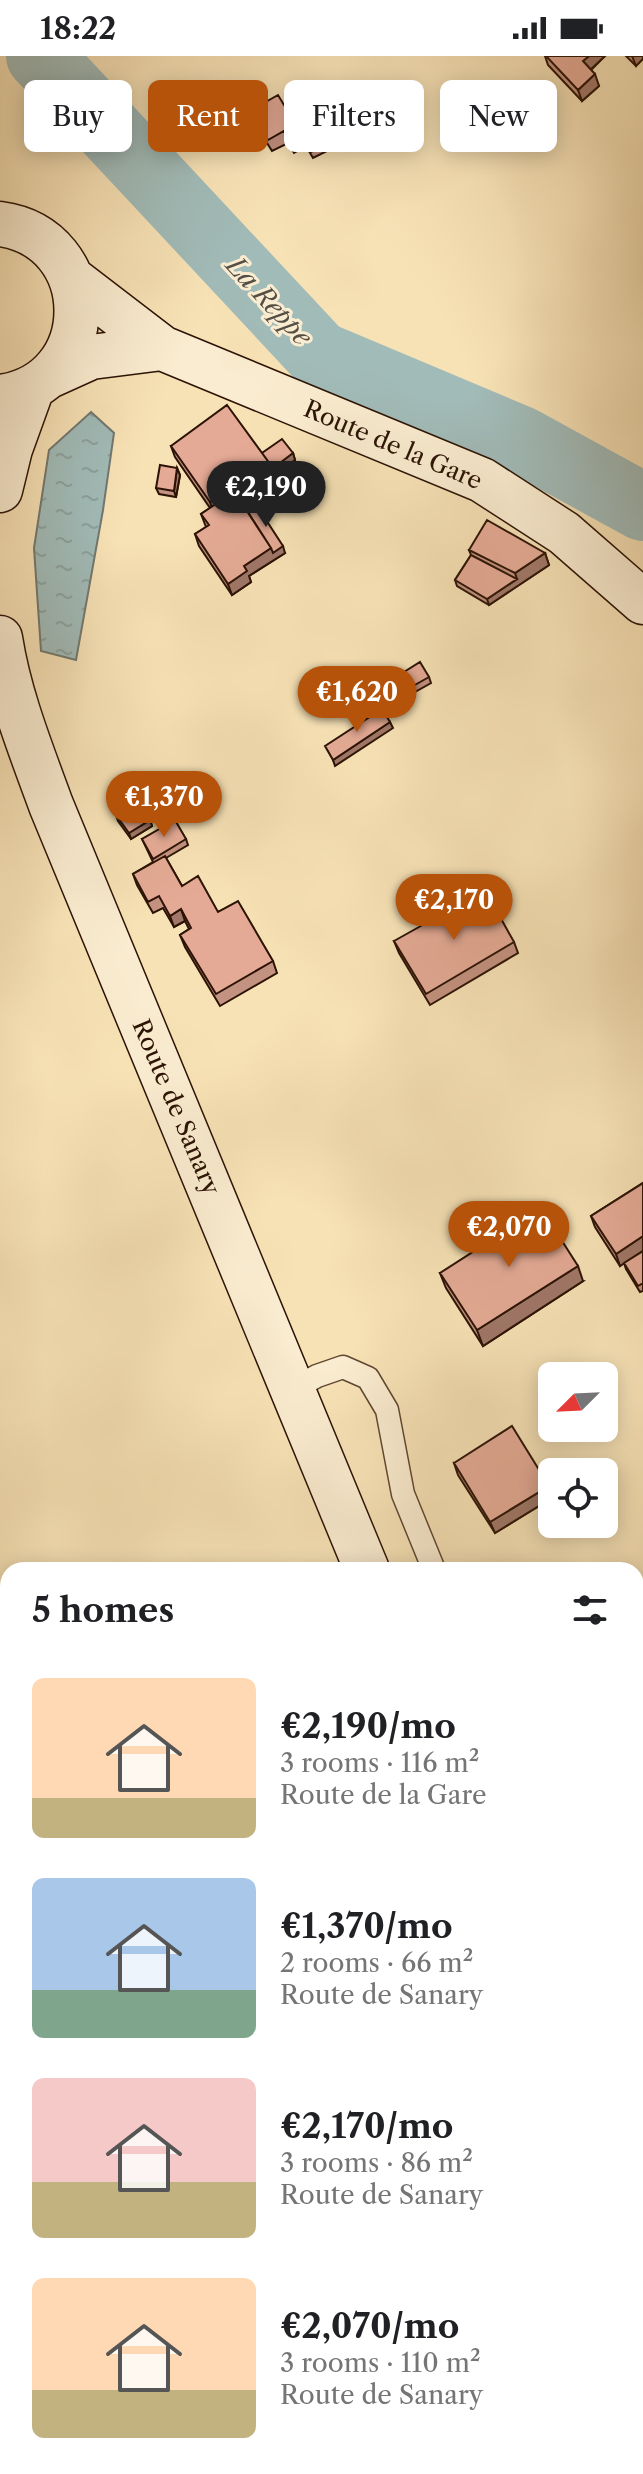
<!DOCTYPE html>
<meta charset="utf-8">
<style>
:root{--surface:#fff;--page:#f2f2f2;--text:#202124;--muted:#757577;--accent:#b45309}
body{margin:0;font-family:"Libre Caslon Text",serif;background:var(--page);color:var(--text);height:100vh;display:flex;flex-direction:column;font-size:30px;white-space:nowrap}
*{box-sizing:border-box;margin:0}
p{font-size:26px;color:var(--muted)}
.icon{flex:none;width:44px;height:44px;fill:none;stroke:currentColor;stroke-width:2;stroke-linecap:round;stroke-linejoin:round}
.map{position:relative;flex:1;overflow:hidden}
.details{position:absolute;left:0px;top:1506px;width:644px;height:912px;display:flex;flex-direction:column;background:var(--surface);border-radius:24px 24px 0 0;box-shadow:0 4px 20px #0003}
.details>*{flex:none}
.guide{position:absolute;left:24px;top:24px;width:596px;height:72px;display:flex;gap:16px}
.needle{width:52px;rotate:246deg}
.fabs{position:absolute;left:538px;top:1306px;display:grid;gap:16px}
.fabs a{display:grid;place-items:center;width:80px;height:80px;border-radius:12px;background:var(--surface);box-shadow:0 4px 20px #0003;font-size:40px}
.price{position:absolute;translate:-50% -68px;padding:0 18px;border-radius:28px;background:var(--accent);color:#fff;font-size:26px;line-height:52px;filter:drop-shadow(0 2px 4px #0008)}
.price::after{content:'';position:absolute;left:50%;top:48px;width:24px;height:18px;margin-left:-12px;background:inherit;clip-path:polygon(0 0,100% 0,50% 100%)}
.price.selected{background:#222;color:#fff}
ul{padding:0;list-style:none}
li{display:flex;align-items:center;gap:24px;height:200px;padding:0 32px}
li span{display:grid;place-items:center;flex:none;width:224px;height:160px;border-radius:12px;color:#555}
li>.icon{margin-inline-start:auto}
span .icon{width:96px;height:96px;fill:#fffc;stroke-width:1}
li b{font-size:34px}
h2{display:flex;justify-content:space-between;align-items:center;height:96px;padding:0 32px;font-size:34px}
.chip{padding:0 28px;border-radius:12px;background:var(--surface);box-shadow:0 4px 20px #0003;font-size:28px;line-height:72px}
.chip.selected{background:var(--accent);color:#fff}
.status{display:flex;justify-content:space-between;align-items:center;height:56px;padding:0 40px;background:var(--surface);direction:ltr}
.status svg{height:22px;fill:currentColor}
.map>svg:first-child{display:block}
.water{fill:url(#water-ripples);stroke:#727870;stroke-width:2}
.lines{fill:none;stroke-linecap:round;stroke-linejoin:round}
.river{stroke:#a1bbb8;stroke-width:68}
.lane-casing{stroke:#5f4731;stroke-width:25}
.street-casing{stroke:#5f4731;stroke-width:45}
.secondary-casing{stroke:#2c1305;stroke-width:47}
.lane{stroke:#faecd0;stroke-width:22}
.street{stroke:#faecd0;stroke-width:42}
.secondary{stroke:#faecd0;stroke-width:44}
.wall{fill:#c49280;stroke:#2c1305;stroke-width:2}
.shaded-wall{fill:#a07768;stroke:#2c1305;stroke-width:2}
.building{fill:#e4aa95;stroke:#2c1305;stroke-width:2}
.labels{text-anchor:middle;stroke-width:6;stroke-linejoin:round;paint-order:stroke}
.street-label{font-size:24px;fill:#2c1305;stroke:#faecd0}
.water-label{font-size:26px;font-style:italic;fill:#554e44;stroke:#faecd0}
</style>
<div class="status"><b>18:22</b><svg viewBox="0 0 49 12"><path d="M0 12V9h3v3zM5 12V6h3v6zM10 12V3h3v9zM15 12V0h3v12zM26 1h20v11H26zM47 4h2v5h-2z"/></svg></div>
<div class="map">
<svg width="643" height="2418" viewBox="0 0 643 2418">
<defs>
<pattern id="water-ripples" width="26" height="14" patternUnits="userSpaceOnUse" patternTransform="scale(2)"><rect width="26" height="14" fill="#a1bbb8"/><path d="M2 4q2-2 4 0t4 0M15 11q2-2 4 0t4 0" fill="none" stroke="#8ba09d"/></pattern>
</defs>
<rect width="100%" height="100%" fill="#f7e2b6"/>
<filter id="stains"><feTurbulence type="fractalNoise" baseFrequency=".0025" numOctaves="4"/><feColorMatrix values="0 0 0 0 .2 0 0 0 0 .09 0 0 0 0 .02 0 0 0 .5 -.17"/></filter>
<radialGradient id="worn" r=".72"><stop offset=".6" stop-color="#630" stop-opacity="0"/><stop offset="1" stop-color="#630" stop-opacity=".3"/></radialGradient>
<path class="water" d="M91,356L114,377L103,454L76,604L41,595L34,492L49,394Z"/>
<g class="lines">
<path class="river" d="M40,0L319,299L521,384L643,451"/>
<g class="lane-casing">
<path id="lane" d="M293,1333L317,1320L343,1311L368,1322L387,1354L403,1438L434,1514
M636,1997L643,2010"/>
</g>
<g class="street-casing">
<path id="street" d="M466,2418L475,2410"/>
</g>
<g class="secondary-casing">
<path id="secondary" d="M0,168C102,182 102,328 0,341
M72,223L162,292L482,424L564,477L643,546
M49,320L91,301L162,292
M0,434L10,393L32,332
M0,582C9,640 31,694 51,749L367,1514
M636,2140L643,2152
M636,2326L643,2330"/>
</g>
<use href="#lane" class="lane"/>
<use href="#street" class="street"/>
<use href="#secondary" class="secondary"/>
</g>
<path class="wall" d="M545,0H605L591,14L599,30L582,45L548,9Z
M626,0H643L636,10Z
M284,49L320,51L339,89L313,102L306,90L294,97L288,87L272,95L254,66L250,55Z
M171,390L262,397H293L295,404L228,449L232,455L248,456L285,497L249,520L251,526L232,539L199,490L195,478L206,471L201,458L210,452L175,401Z
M177,412L180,419L176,441L159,438L156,432Z
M469,494L545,497L549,509L489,549L457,530L455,524L471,499Z
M404,616L429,621L431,627L415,636L406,622Z
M116,759L150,764L152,770L131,783L118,765Z
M142,783H186L188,789L166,802L182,830L218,856L273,905L277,917L220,950L185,891L180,879L189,873L185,865L174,871L163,852L153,857L137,829L133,818L153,806Z
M394,885L514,886L518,897L430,949L399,897Z
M643,1127V1235L640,1236L626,1213L624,1207L620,1210L595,1171L591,1160Z
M440,1217L583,1225L483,1290L446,1232Z
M454,1407L549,1430L552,1437V1442L495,1477L458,1419Z
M0,1736L6,1750L0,1752Z
M636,1859L643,1873V1948L636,1952Z
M8,2100V2365L0,2353V2105Z
M53,2410H77L69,2418H60Z"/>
<path class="shaded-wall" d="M589,0H605L587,17L583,5Z
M632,0H643V3L636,10Z
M595,18L599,30L582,45L578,34Z
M293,397L295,404L214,458L210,446L270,408Z
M177,412L180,419L176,441L174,435Z
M283,490L285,497L249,520L251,526L232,539L228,528L244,510L271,492Z
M545,497L549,509L489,549L487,543L517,523L515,517Z
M390,666L393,672L335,710L333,704Z
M150,764L152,770L131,783L129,777Z
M181,853L185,865L174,871L170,860Z
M643,1180V1195L620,1210L616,1198Z
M578,1210L583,1225L483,1290L477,1274Z
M549,1430L552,1437V1442L495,1477L490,1466Z
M643,1710V1718L636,1723V1715Z
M643,1741V1760L636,1765V1746Z
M8,1894V1914L0,1919V1900Z
M8,2052V2074L0,2080V2057Z
M69,2410H77L69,2418H63L62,2416Z"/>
<path class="building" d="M546,0H589L583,5L595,18L578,34Z
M310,36L320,51L293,64L302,79L289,85L284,75L268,84L250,55L278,39L284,49Z
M322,56L337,83L311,96L296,68Z
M227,349L270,408L210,446L171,390Z
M282,383L293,397L272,413L270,408L262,397Z
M160,409L177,412L174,435L156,432Z
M223,443L232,455L243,449L271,492L244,510L247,515L228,528L195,478L209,469L201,458Z
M257,450L283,490L273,497L271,492L248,456Z
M487,464L545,497L515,517L469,494Z
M471,499L517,523L487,543L455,524Z
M420,606L429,621L413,630L404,616Z
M382,653L390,666L333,704L325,690Z
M136,745L150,764L129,777L116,759Z
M175,764L186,783L153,803L142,783Z
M165,800L182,830L198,820L218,856L238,845L273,905L216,938L180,879L191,872L181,853L170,860L159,840L148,846L133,818Z
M485,834L514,886L426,938L394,885Z
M643,1127V1180L616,1198L591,1160Z
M541,1152L578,1210L477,1274L440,1217Z
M643,1195V1227L638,1230L624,1207Z
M512,1370L549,1430L490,1466L454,1407Z
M636,1679L643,1689V1710L636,1715Z
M636,1720L643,1730V1741L636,1746Z
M0,1831L8,1842V1894L0,1900Z
M636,1859L643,1873V1934L636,1938Z
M0,2015L8,2027V2052L0,2057Z
M8,2100V2356L0,2344V2105Z
M636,2363L643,2377V2418H487L503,2410H636Z
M56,2410H69L62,2416Z"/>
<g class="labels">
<g class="street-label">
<text transform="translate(393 389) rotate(23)" y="8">Route de la Gare</text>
<text transform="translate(176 1051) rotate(67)" y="8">Route de Sanary</text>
</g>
<g class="water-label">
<text transform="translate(269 245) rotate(47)" y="9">La Reppe</text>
</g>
</g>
<rect width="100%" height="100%" filter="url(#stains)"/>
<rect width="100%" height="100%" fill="url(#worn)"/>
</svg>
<div class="fabs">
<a><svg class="needle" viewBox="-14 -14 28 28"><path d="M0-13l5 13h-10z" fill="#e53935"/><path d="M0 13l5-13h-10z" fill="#757577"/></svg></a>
<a><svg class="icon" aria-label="locate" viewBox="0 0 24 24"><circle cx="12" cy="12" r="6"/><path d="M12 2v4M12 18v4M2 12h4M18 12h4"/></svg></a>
</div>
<b class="price selected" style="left:266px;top:473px">€2,190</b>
<b class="price" style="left:357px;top:678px">€1,620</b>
<b class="price" style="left:164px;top:783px">€1,370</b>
<b class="price" style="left:454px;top:886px">€2,170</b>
<b class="price" style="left:509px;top:1213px">€2,070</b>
<div class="guide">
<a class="chip">Buy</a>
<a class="chip selected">Rent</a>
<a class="chip">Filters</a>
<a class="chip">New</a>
</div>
<section class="details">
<h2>5 homes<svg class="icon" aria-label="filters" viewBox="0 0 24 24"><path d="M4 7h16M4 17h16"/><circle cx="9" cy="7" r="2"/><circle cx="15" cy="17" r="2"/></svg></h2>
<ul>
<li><span style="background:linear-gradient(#ffd9b3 75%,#c2b280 0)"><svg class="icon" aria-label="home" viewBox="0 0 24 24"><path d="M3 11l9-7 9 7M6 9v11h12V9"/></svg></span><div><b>€2,190/mo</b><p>3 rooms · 116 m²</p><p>Route de la Gare</p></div></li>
<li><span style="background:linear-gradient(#a9c7e8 70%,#7fa58c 0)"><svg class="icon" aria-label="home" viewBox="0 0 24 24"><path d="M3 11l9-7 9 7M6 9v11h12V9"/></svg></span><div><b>€1,370/mo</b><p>2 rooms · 66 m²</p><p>Route de Sanary</p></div></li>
<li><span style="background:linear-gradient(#f6c9c9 65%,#c2b280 0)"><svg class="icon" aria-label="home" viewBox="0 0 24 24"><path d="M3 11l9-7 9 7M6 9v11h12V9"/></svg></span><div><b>€2,170/mo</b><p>3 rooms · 86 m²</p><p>Route de Sanary</p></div></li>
<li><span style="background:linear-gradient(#ffd9b3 70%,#c2b280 0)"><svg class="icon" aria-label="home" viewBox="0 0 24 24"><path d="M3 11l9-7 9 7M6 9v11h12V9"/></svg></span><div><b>€2,070/mo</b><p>3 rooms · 110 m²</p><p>Route de Sanary</p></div></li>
</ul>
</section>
</div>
